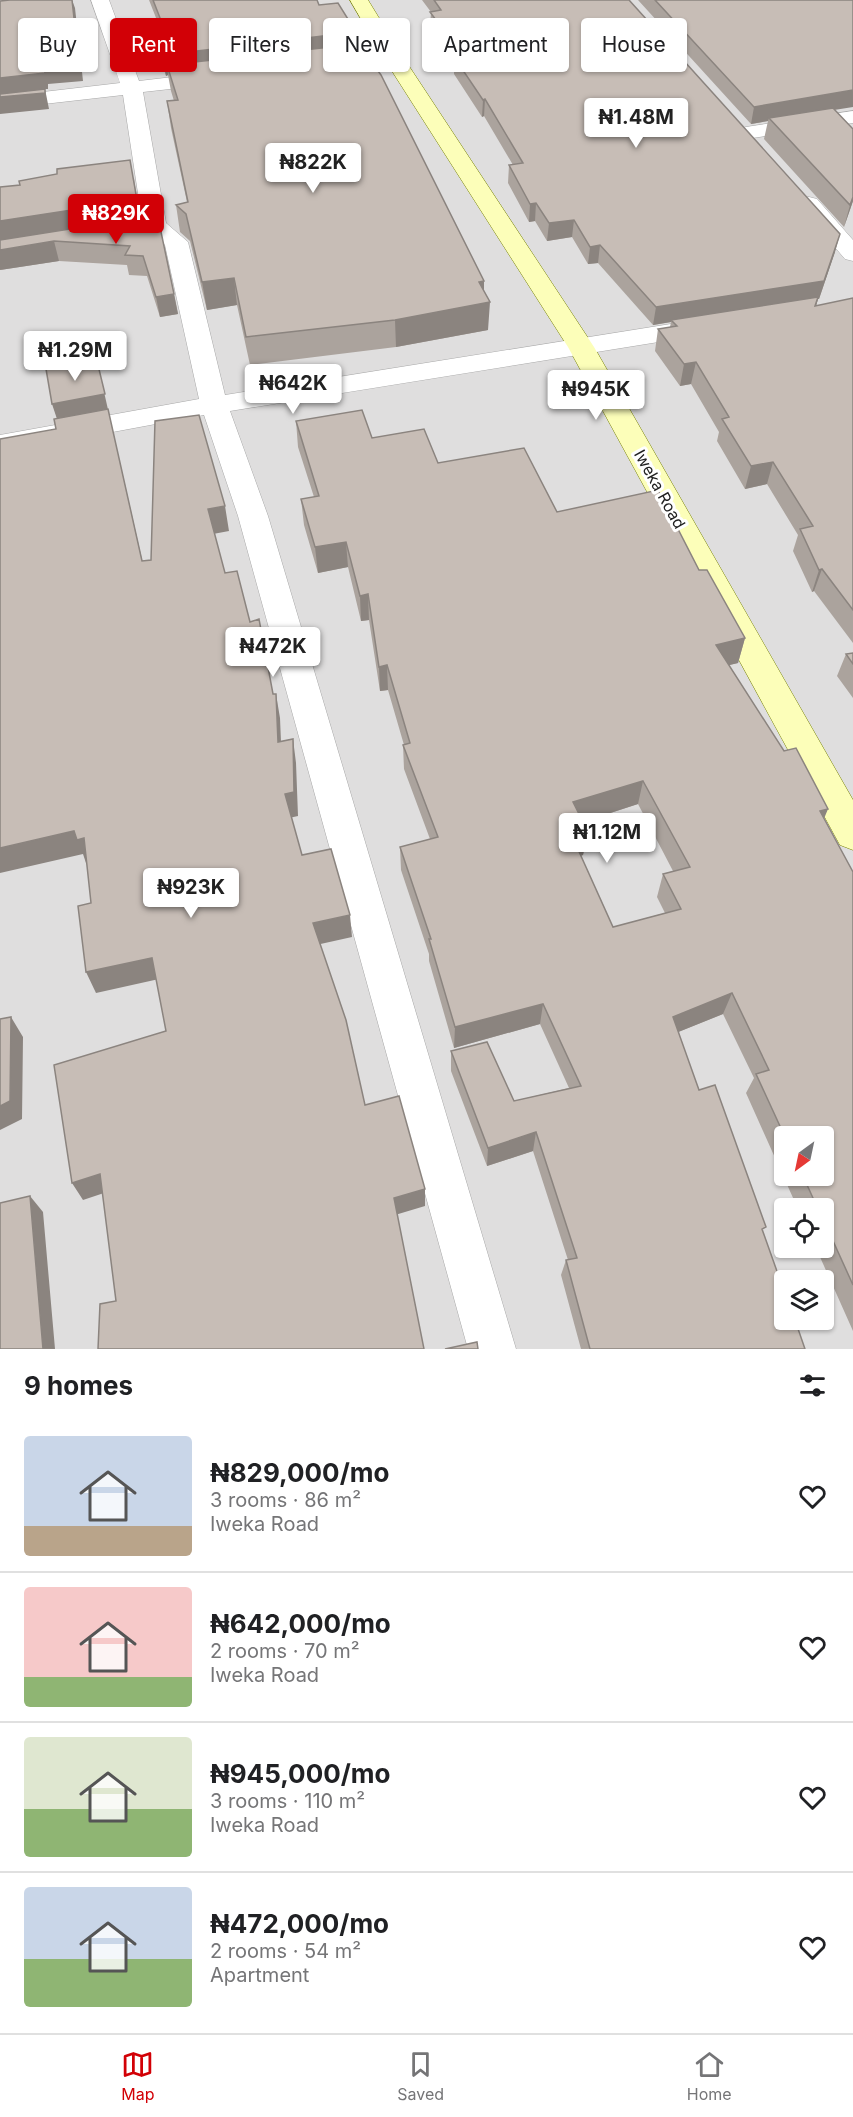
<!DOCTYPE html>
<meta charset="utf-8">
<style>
:root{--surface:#fff;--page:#f6f6f6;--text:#202124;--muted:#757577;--line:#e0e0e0;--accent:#d20006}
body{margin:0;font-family:Inter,sans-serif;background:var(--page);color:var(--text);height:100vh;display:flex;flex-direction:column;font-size:22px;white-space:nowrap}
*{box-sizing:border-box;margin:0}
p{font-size:20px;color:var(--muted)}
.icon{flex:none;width:33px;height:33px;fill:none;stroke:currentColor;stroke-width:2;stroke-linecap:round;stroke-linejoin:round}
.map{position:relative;height:1349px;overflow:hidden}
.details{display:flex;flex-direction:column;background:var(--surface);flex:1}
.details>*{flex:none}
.guide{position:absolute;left:18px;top:18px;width:818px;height:54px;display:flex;gap:12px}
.needle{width:39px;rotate:213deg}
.controls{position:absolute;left:774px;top:1126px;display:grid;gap:12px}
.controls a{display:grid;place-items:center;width:60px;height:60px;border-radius:6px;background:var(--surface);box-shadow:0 2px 4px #0004;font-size:30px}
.price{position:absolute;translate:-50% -51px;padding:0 14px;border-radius:6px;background:#fff;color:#222;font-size:20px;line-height:39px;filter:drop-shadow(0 2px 3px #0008)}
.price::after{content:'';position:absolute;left:50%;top:36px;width:18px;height:14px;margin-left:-9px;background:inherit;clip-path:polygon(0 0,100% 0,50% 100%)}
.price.active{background:var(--accent);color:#fff}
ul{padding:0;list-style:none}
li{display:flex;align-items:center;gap:18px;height:150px;padding:0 24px}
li+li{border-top:2px solid var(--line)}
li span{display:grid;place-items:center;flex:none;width:168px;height:120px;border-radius:6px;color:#555}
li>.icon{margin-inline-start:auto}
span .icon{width:72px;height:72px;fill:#fffc;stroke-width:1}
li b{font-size:26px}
h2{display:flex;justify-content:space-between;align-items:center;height:72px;padding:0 24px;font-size:26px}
.pill{padding:0 21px;border-radius:6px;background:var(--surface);box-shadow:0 2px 4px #0004;font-size:21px;line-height:54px}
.pill.active{background:var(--accent);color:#fff}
.menu{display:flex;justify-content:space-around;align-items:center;height:84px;border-top:2px solid var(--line);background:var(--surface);font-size:16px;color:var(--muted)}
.menu a{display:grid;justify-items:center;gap:3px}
.menu .active{color:var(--accent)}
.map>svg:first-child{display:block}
.residential{fill:#dfdede;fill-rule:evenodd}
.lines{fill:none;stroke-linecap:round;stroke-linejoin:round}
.street-casing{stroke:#a8a8a8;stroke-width:1}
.secondary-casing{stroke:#758000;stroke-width:1}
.street{fill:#fff;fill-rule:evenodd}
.secondary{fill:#fcfeb9;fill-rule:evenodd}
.wall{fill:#aba39d;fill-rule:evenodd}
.shaded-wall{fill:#8b847f}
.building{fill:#c7bdb6;stroke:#8b847f;stroke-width:1.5;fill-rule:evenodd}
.labels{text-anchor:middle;stroke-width:6;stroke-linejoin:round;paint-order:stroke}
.street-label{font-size:16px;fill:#212121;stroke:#fff}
</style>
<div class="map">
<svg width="853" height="1349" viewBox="0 0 853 1349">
<rect width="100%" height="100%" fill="#f2eee7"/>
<path class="residential" d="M0,0H853V1349H0ZM784,1137H824V1176H784ZM784,1209H824V1248H784ZM784,1281H824V1320H784Z"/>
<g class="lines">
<g class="street-casing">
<path id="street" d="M91,0H109L139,81L215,72L222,74L225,78L222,82L215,84L143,92L166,223L188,242L225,395L702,319L711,322L715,327L711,332L702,335L230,411L268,516L516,1349H468L238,516L204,415L0,453V435L199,399L165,245L143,226L123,95L0,109V97L120,83Z
M393,51L400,53L403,57L400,61L326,71L319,69L316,65L319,61L326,59Z
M853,111V123L746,139L739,137L736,133L739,129L746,127Z
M809,197L817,199L853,240V261L845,259L798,204L801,199Z"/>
</g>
<g class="secondary-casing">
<path id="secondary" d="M350,0H368L403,57L594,347L853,800V850L840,845L568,347L383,57Z"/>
</g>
<use href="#street" class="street"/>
<use href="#secondary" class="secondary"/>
</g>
<path class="wall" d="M149,0H317L319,5L356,44L484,291L488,330L396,347L250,365L237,305L207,310L190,241L180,232L176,205L187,202L171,128L167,101H174L171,91L168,75L166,76L156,44L153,24L158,23Z
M422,0H629L835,252L819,299H818L816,306L853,298V643L814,591L812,592L793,551L798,535L767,484L745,489L717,441L719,432L691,384L680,386L655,351L658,329L670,327L671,322L653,325L598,263L588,264L572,237L547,241L535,221L529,222L508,183L509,165H513L484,116L482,117L454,74V70L433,36V32L430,28L431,12Z
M638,0H853L835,110L853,129V201L844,227L764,139L768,121L751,124Z
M134,179L140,218L174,294L178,314L160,317L147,276L129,275L127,265L59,261L0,270Z
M296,421L372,438L438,463L699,570L745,638L738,663L729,665L824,819L853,872V1331L816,1248H824V1209H798L746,1093L754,1078L723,1014L678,1032L699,1090L763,1232L805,1349H581L561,1275L566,1260H568L533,1151L487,1166L451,1071V1051L514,1101L569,1088L540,1024L454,1048L429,961V954L401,870L400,847L430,839L404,769L403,745H404L388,690L380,691L369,620L361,621L348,567L318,573L304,525L301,499L314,497L298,447ZM638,804L673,871L663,874L657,897L665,913L613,927L581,856L583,855L588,832L583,822ZM784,1137L824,1176H784Z
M853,653V698L837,676L846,654Z"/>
<path class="shaded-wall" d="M72,0L75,8L83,81L48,84V89H45L49,109L0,114V78L44,68Z
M356,32L357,52L167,65L168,75L166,76L163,55Z
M853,90V107L771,120L769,118L768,121L751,124L754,107Z
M485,99L484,116L482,117L483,100Z
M130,160L140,219L0,242V221Z
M853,197V201L844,227L850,205Z
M536,203L535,221L529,222L530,204Z
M574,220L572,237L547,241L549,223Z
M840,234L835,252L819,299H818L812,319L671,320V322L653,325L656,307Z
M54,241L59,261L0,270V250Z
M600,245L598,263L588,264L590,247Z
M234,278L237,305L207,310L202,282Z
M484,281V303L490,302L488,330L396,347L395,320L479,282Z
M174,294L178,314L160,317L156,297Z
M97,361L148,586L58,422L52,404Z
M696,362L691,384L680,386L684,364Z
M773,462L767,484L745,489L751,466Z
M225,506L229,531L213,534L208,509Z
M346,542L348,567L318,573L315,547Z
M822,569L814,591L812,592L819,570Z
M368,594L369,620L361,621L360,596Z
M745,638L738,663L709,670L716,645Z
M387,665L388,690L380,691L379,667Z
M276,694L280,718L282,766L278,742Z
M293,739L296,763L298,816L289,818L285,794Z
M643,781L638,804L570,826L573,802Z
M828,809L818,833L820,811Z
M74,831L84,838L93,861L86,863L83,854L0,873V848Z
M588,832L583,855L568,859L572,836Z
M350,915L352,937L316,945L313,923Z
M152,958L159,979L96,993L86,972Z
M732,993L723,1014L666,1037L673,1017Z
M543,1004L540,1024L454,1048L455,1027Z
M11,1017L23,1037L22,1119L0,1130V1106Z
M536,1132L533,1151L487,1166L488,1148Z
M100,1174L110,1191L83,1200L72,1183Z
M425,1189V1206L395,1215L394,1198Z
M30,1196L43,1212L55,1349H43Z"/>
<path class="building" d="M10,0H72L79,64L44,68L45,73L0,78V1Z
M153,0H317L319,5L338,3L356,32L163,55L153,24L162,23Z
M434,0H629L840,234L824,281L656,307L600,245L590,247L574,220L549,223L536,203L530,204L509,165L523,163L485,99L483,100L454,57H456L433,20H436L430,12L441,10Z
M655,0H853V90L754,107Z
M358,44L381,75L484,281L479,282L490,302L395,320L246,337L234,278L202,282L186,214L176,205L188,202L167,101L178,100L167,65Z
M45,89V93L0,97V94Z
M833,108L853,129V197L850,205L769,118Z
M130,160L137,200L0,221V187L20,185L19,181L57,174V169Z
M146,217L160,227L174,294L156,297L143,256L125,255L130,246L54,241L0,250V240Z
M818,297L815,306L853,298V610L822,569L819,570L800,529L813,526L773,462L751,466L722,419L729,417L696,362L684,364L658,329L677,326L671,320Z
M97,361L105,394L52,404L46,369Z
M108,409L142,561L151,560L155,421L199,415L225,506L208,509L225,573L237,571L250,622L259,619L273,694H276L278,742L293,739L294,792L285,794L302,855L331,849L350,915L313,923L346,1020L365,1105L399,1096L425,1189L394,1198L424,1349H98L100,1304L116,1301L100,1174L72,1183L54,1065L166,1031L152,958L86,972L78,906L91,903L84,838L77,840L74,831L0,848V439L56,429L54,419Z
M362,410L372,438L424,429L438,463L524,448L557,512L658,490L699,570H707L745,638L716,645L784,751L796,748L828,809L820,811L853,872V1285L824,1221V1209H818L803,1176H824V1137H785L756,1074L769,1070L732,993L673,1017L699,1090L715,1085L766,1227L762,1229L784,1291V1320H795L805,1349H590L566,1260L577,1258L536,1132L488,1148L451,1051L487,1042L514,1101L581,1086L543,1004L455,1027L429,939H431L400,847L438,837L403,745L410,743L387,665L379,667L368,594L360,596L346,542L315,547L301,499L319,496L296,421ZM643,781L690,867L663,874L681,909L613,927L572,836L588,832L573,802Z
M853,653V664L846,654Z
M11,1017L10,1101L0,1106V1019Z
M30,1196L43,1349H0V1203Z
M477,1342L478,1349H445Z"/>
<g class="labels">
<g class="street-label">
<text transform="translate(660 489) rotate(61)" y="6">Iweka Road</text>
</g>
</g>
</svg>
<div class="controls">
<a><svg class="needle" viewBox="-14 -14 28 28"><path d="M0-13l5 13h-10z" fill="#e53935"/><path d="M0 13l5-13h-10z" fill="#757577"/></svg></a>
<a><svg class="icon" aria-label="locate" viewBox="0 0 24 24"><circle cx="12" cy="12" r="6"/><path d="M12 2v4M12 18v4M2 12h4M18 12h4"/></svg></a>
<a><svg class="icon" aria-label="layers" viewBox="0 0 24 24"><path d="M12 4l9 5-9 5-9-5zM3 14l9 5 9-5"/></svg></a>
</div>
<b class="price" style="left:636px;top:149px">₦1.48M</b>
<b class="price" style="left:313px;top:194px">₦822K</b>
<b class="price active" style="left:116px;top:245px">₦829K</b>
<b class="price" style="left:75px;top:382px">₦1.29M</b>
<b class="price" style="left:293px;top:415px">₦642K</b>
<b class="price" style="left:596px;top:421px">₦945K</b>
<b class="price" style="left:273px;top:678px">₦472K</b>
<b class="price" style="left:607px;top:864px">₦1.12M</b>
<b class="price" style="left:191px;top:919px">₦923K</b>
<div class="guide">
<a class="pill">Buy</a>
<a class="pill active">Rent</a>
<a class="pill">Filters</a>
<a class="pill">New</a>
<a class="pill">Apartment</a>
<a class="pill">House</a>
</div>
</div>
<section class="details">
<h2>9 homes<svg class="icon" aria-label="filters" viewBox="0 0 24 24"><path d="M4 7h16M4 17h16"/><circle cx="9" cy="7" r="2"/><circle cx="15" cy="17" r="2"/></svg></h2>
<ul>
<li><span style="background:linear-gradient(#c9d6e8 75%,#b9a48a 0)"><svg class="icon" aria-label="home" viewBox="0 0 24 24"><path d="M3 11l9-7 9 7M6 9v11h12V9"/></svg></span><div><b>₦829,000/mo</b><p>3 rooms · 86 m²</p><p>Iweka Road</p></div><svg class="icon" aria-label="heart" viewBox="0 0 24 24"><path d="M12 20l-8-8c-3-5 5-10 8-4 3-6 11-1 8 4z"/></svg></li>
<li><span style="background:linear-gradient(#f6c9c9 75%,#8fb573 0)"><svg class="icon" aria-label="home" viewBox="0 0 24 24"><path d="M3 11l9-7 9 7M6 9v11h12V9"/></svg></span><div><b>₦642,000/mo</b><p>2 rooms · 70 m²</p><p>Iweka Road</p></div><svg class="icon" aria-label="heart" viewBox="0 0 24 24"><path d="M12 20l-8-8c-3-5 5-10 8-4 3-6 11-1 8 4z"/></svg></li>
<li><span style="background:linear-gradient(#dfe7d0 60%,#8fb573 0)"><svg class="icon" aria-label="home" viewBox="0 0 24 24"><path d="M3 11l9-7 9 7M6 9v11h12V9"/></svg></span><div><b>₦945,000/mo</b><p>3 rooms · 110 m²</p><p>Iweka Road</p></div><svg class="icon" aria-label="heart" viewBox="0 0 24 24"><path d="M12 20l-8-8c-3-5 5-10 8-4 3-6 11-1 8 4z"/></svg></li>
<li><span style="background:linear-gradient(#c9d6e8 60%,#8fb573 0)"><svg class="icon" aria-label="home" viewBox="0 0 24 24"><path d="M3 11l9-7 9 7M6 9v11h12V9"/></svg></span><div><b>₦472,000/mo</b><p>2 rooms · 54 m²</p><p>Apartment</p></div><svg class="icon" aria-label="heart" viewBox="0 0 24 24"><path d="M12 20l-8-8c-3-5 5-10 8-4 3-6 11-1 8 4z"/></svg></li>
</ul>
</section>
<nav class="menu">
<a class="active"><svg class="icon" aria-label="map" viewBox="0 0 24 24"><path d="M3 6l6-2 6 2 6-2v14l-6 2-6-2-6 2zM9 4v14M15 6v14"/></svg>Map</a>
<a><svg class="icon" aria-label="saved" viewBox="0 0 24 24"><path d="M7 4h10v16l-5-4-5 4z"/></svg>Saved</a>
<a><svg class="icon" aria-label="home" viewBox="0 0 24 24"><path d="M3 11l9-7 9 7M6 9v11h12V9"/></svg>Home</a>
</nav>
